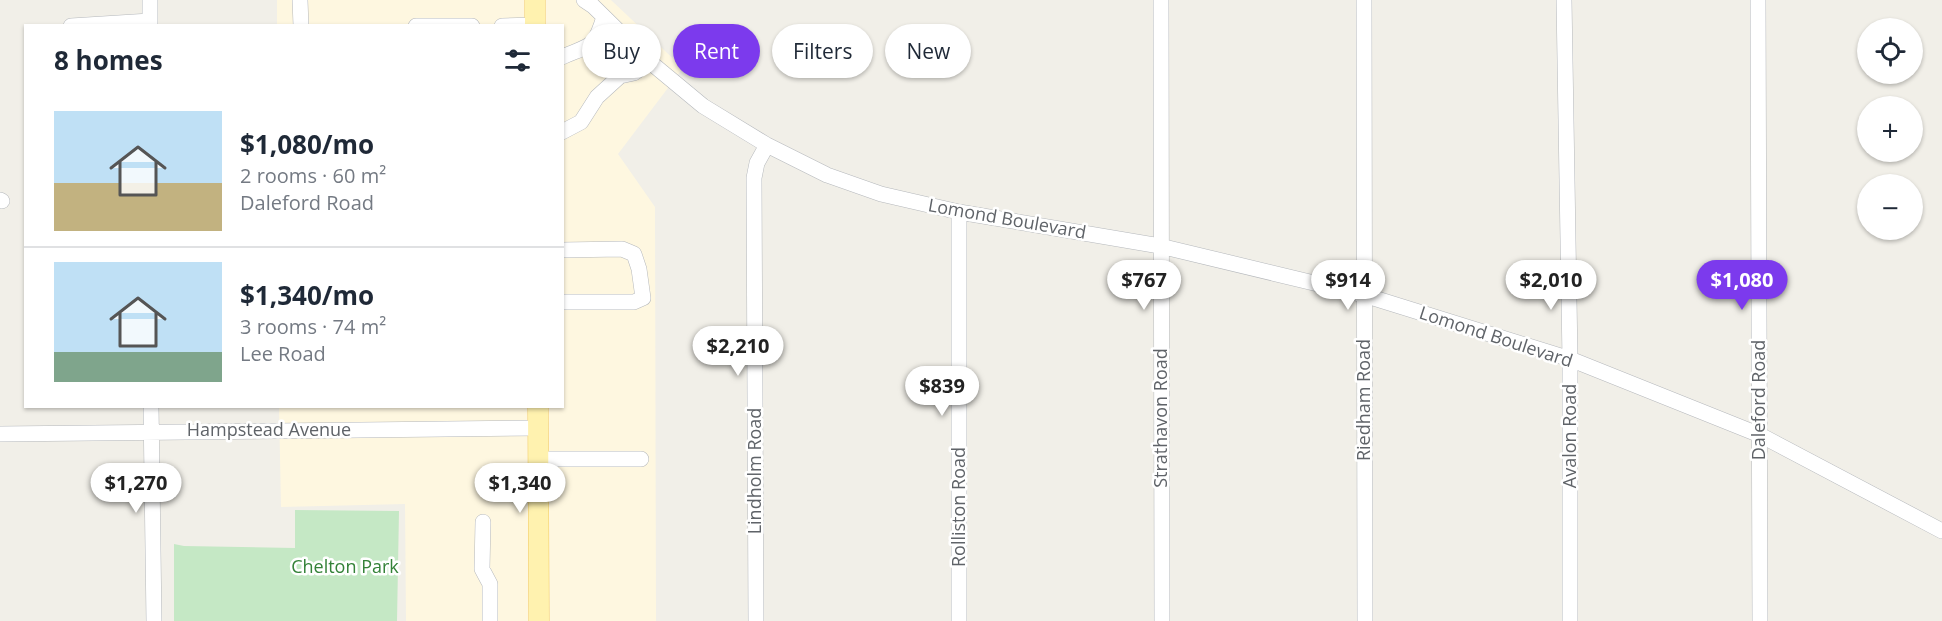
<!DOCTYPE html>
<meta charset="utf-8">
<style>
:root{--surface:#fff;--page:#f2f2f3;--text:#1f2937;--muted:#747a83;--line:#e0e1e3;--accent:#7c3aed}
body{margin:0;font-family:"Open Sans",sans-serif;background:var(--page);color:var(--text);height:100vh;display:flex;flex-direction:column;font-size:22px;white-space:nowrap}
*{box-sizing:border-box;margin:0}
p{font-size:20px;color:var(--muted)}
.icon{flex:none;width:33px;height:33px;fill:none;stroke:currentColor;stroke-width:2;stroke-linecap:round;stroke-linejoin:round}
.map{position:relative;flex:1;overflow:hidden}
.panel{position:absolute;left:24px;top:24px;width:540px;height:384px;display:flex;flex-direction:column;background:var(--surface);border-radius:0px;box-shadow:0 2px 4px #0004}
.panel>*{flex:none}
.hud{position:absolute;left:582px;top:24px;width:570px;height:54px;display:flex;gap:12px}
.controls{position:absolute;left:1857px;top:18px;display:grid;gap:12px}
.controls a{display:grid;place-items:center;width:66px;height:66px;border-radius:50%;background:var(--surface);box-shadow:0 2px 4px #0004;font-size:30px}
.price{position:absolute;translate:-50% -51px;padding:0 14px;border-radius:21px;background:#fff;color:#222;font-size:20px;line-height:39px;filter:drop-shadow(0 2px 3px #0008)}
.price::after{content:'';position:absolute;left:50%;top:36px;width:18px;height:14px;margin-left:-9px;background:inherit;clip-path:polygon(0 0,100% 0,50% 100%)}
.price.selected{background:var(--accent);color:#fff}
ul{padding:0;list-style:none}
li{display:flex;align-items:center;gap:18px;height:150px;padding:0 30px}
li+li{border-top:2px solid var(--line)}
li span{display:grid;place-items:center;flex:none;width:168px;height:120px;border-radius:0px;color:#555}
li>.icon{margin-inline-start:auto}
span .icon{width:72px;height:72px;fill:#fffc;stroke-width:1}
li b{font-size:26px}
h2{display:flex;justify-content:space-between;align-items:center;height:72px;padding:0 30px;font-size:26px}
.chip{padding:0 21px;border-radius:27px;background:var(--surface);box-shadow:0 2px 4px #0004;font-size:21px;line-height:54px}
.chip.selected{background:var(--accent);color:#fff}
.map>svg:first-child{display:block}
.commercial{fill:#fef7e0}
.green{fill:#c5e8c5}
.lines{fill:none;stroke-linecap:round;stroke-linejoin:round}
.minor-casing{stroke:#b5b8bc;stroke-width:16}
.major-casing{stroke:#f2c960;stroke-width:21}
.minor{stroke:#fff;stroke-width:15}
.major{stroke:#fff2af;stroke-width:20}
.labels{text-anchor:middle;stroke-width:5;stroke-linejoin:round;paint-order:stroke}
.street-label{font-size:18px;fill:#5f6368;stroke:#fff}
.park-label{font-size:18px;fill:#348238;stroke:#fff}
</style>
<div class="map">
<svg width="1942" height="621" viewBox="0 0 1942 621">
<rect width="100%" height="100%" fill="#f1efe8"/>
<path class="commercial" d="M277,0H611L683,68L618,154L655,207L656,621H406L405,504L281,507L279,407L562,406V26H277Z"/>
<path class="green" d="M295,510L399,511L397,621H174V544L184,546L295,548Z"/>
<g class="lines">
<g class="minor-casing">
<path id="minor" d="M150,0V26
M300,0L301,26
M584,0L593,6L650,62L703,106L767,145L827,175L881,194L959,212L1160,246L1364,295L1570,359L1760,435L1942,531
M1161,0L1162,621
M1364,0L1365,621
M1564,0L1570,359V621
M1758,0L1760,621
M71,26L150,21
M416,26H472
M502,26L535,25
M562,57C592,44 594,49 604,17
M620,76L634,73L650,62
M562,132L581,122L597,97L620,76L613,64L592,44
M0,200L2,201
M959,212V621
M562,250L622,249L634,254L639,269L643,298L634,302H562
M151,406L154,621
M0,434L538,428
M538,459H641
M483,522L482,569L490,584V621
M756,621L754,178L757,163L767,145"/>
</g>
<g class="major-casing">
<path id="major" d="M535,0V26
M538,406L539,621"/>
</g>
<use href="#minor" class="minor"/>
<use href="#major" class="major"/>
</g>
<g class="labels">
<g class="street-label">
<text transform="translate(1007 219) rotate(10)" y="6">Lomond Boulevard</text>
<text transform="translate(1496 337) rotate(18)" y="6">Lomond Boulevard</text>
<text transform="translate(1364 400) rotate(-90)" y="6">Riedham Road</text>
<text transform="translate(1759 400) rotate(-90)" y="6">Daleford Road</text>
<text transform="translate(1161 418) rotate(-90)" y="6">Strathavon Road</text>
<text x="269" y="436">Hampstead Avenue</text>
<text transform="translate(1570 436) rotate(-90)" y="6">Avalon Road</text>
<text transform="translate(755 471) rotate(-90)" y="6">Lindholm Road</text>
<text transform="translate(959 507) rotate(-90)" y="6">Rolliston Road</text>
</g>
<g class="park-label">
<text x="345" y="573">Chelton Park</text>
</g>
</g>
</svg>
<div class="controls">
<a><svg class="icon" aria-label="locate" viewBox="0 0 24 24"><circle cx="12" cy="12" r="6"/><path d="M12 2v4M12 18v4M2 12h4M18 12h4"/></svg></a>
<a>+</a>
<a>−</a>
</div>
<b class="price" style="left:1144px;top:311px">$767</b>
<b class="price" style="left:1348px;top:311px">$914</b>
<b class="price" style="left:1551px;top:311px">$2,010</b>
<b class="price selected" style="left:1742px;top:311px">$1,080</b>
<b class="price" style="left:738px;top:377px">$2,210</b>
<b class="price" style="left:942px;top:417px">$839</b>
<b class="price" style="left:136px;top:514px">$1,270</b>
<b class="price" style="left:520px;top:514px">$1,340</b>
<div class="hud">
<a class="chip">Buy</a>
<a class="chip selected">Rent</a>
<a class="chip">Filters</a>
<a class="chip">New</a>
</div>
<section class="panel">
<h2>8 homes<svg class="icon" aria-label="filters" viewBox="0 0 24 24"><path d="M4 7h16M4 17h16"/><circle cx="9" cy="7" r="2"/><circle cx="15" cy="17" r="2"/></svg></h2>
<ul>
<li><span style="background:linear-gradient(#bfe0f5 60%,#c2b280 0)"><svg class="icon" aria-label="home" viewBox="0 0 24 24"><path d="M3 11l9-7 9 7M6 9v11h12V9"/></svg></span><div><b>$1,080/mo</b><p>2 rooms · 60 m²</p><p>Daleford Road</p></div></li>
<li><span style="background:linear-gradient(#bfe0f5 75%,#7fa58c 0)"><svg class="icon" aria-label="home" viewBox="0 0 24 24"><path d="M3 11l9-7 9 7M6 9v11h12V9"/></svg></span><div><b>$1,340/mo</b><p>3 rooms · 74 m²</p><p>Lee Road</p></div></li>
</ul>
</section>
</div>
